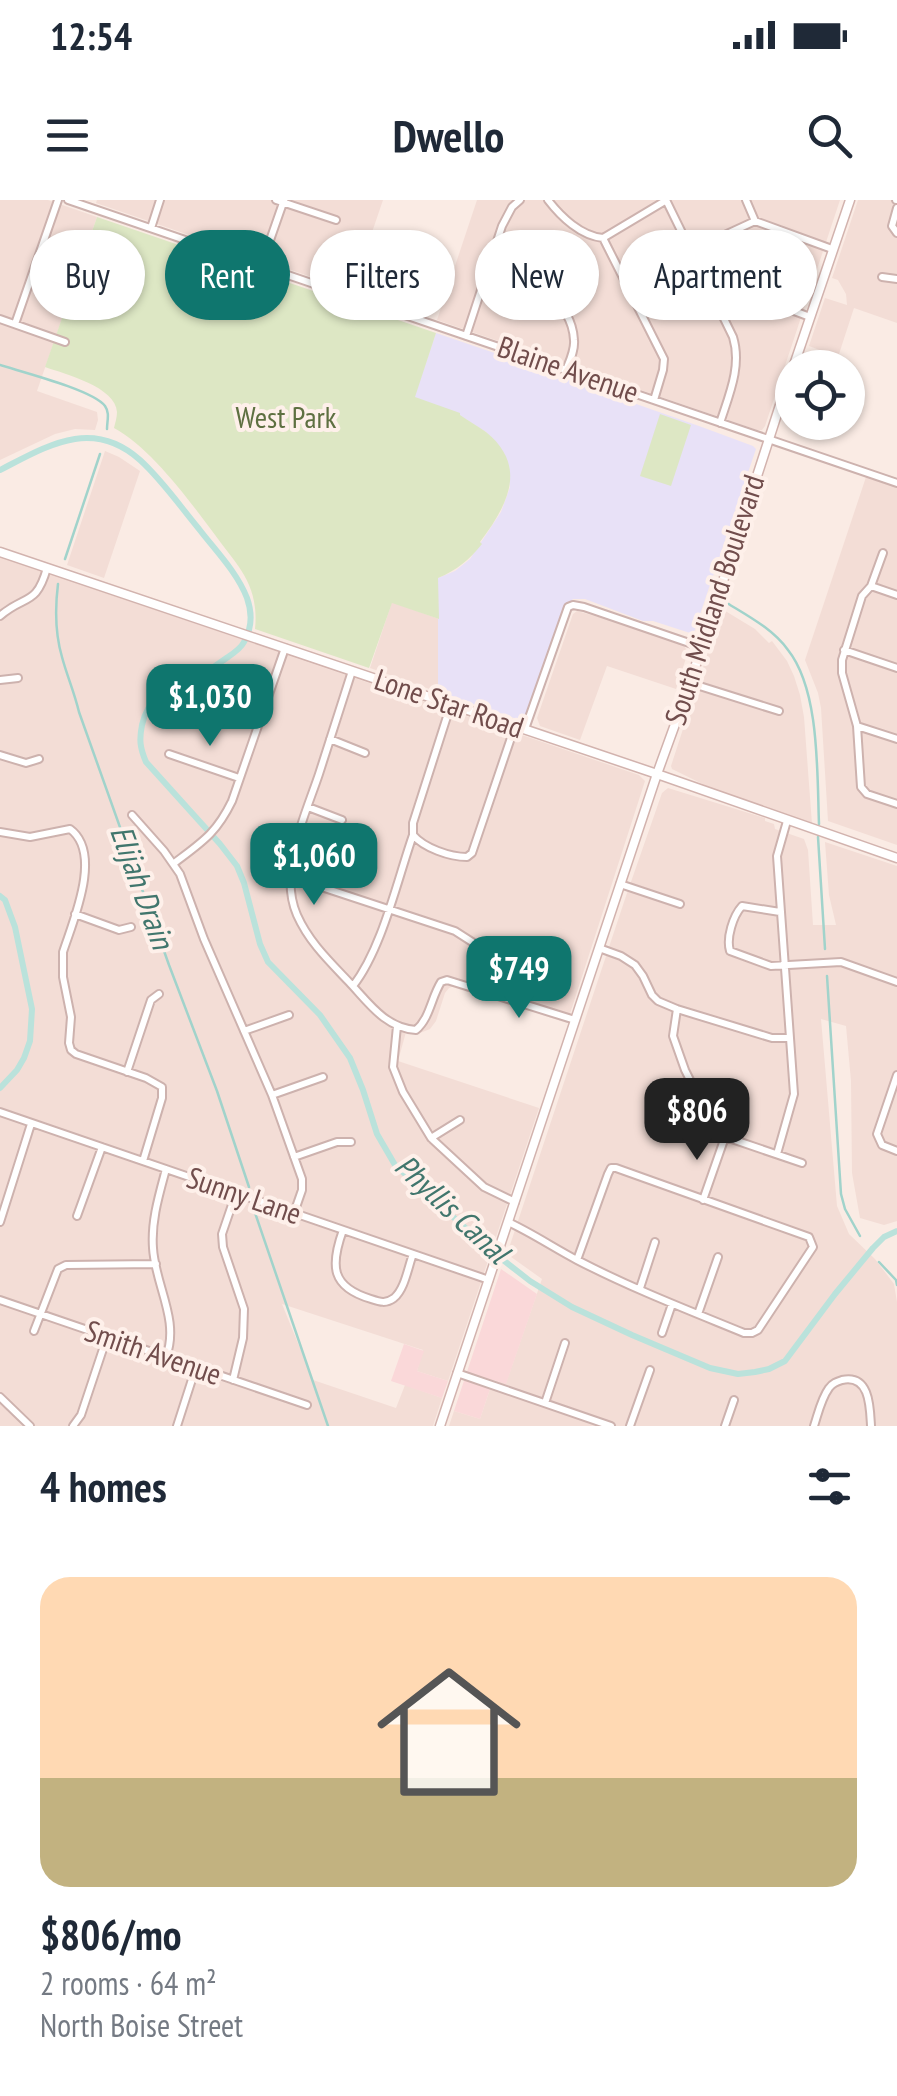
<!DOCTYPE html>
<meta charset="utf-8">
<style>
:root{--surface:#fff;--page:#f2f2f3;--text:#1f2937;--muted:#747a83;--line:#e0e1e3;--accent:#0f766e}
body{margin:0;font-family:"PT Sans Narrow",sans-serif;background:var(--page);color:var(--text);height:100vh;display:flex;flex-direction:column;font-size:38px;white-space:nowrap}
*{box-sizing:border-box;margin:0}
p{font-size:32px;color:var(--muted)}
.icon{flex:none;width:55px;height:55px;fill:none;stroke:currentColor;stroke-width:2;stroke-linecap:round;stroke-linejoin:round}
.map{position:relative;height:1226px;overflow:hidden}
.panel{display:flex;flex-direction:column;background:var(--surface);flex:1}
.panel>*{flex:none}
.top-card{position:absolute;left:30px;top:30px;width:838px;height:90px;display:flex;gap:20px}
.tools{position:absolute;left:775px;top:150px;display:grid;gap:20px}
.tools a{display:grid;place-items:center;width:90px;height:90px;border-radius:50%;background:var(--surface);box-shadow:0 2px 8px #0004;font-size:50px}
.price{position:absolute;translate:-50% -85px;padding:0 22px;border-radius:20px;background:var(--accent);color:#fff;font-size:32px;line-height:65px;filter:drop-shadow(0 2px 5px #0008)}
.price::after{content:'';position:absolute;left:50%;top:60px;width:30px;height:22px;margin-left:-15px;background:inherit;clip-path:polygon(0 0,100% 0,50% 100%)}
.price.current{background:#222;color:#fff}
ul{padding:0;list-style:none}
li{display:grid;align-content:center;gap:20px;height:530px;padding:0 40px}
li+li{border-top:2px solid var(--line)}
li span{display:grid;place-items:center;height:310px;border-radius:30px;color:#555}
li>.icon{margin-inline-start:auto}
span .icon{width:180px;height:180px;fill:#fffc;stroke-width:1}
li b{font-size:42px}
h2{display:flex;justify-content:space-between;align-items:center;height:120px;padding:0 40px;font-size:42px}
.pill{padding:0 35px;border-radius:45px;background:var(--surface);box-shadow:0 2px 8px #0004;font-size:35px;line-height:90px}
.pill.current{background:var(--accent);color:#fff}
.status{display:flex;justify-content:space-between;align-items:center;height:70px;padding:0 50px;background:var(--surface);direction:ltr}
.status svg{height:28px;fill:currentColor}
header{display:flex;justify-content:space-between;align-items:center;height:130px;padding:0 40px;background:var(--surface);font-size:45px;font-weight:600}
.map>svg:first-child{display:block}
.residential{fill:#f3ddd6}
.commercial{fill:#fad8d9}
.education{fill:#e8e1f7}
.green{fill:#dde7c4}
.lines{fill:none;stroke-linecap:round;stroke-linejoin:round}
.stream{stroke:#a1d3cb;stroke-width:2.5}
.canal{stroke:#bae2db;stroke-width:6}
.street-casing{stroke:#cdb2ae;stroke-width:10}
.secondary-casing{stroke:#d2b3ae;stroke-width:11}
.street{stroke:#fff;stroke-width:6}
.secondary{stroke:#fff;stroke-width:8}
.labels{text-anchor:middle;stroke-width:8;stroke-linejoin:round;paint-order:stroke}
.street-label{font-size:30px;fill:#714d4c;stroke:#fef0ea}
.park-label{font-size:30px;fill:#5e7041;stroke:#fef0ea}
.water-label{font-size:32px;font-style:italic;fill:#41766d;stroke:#fef0ea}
</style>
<div class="status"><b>12:54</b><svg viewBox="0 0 49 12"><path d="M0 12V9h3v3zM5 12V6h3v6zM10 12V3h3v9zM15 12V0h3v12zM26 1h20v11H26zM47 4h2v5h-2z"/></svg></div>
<header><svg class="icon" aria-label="menu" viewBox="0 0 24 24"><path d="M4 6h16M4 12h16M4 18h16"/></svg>Dwello<svg class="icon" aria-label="search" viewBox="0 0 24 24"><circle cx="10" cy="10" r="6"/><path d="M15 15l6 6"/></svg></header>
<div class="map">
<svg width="897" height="1226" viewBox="0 0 897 1226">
<rect width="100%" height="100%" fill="#faebe4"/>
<path class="residential" d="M0,0H48L97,17L37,191L97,212L98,220L95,230L75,229L55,234L0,260Z
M97,0H383L352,91L96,3Z
M477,0H840L765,226L762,230H757L437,120Z
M858,0H897V123L854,108L838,157L809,146L825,98L847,105L846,94L838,80L832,78Z
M105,251L119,257L140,271L104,378L67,365Z
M867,274L897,284V645L828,621L821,508L818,493L805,460Z
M0,357L639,575L645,581L567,823L454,786L449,788L445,793L436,821L430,829L420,833L406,832L398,861L539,908L448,1181L417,1171L423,1150L282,1104L313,1180L396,1208L405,1185L442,1198L433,1226H0Z
M392,402L439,419L438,492L370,468Z
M722,409L755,429L769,443L772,441L787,461L794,476L800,495L804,517L812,624L721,593L672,569L671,566Z
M577,411L640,429L684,446L688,452L676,489L607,466L580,540L540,526L537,518L573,414Z
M668,588L765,618V621L774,624L775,629L804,639L808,650L813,725H836L829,695L825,642L897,666V1021L884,1025L860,1018L852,973L851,881L846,826L821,819L837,1006L849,1034L875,1059L894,1084L897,1102V1226H449L454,1211L480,1219L493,1180L506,1183L542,1079L507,1054L625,699L662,593Z"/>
<path class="commercial" d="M501,1069L537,1094L506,1184L493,1180L480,1219L454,1211Z
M404,1144L424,1151L417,1171L448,1181L442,1198L391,1181Z"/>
<path class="education" d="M436,133L617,195L619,198L699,226L753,246L756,249L694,432L690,433L653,421H643L585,399H573L562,410L526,516L520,520L438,492V378L455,371L470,359L501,312L510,287L504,253L486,232L459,215L414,198Z"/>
<path class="green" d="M97,17L436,133L415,197L460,213V215C468,221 478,226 486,232C529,267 507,306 480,342L482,344C469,360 457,370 438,378L439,419L392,403L369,468L255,429C257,410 254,392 244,375C238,364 229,354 221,343C195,308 152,248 114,228C115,223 117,218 117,212C116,187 65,174 45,167Z
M660,214L691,225L671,286L640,276Z"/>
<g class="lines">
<path class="stream" d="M0,165C22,172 93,190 105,206C110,213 107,221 107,229
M65,359L100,254
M58,384C55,408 55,433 62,457C67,476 74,491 79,512L169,765L217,891L249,987
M727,403C748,416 773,429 788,450C820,490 817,574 819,624
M818,637L825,749
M827,776L841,994L845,1009L860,1036
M253,1007L328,1226
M879,1062L896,1080L897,1085"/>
<path class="canal" d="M0,270C47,246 92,217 140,260C163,281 179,305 199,329C215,350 237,372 247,398C252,412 252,428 244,442C241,448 234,453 228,457C220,463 211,469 202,474C175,488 150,490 142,525C139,540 140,548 146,562L220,644L237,666L244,683L260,744L268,762L320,815L350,858L363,890L377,934L395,965L489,1049L530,1081L572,1107L632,1135L710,1168L738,1174L755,1172L769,1169L785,1161L835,1094L873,1048L884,1037L897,1031
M0,696L5,700L15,727L32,809L30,841L24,858L17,870L0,888"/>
<g class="street-casing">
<path id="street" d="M68,0L897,283
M276,0L336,20
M548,0C561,17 581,36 603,38L664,159L663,170L654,200
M666,0L733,137C742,166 729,195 720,223
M746,0L755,21
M896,0H897
M897,8L892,26L897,33
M151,28L160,0
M603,38L665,1
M690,51L755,21L832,49
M261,66L284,0
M491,66C525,73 572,99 574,140C575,150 570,160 566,170
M882,77L897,79
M722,115L756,101L770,102L810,117
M0,119L65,142
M15,124L58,0
M466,136L502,26L512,7L520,0
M883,353L871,386L862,396L842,460V473L857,526L861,587L867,594L897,604
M871,386L897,395
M0,416C25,394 36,407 47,368
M844,450L897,468
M352,471C341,505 330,539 319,574C305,616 278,671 297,715C309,742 329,761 349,782C368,802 385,828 416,830C430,818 431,798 441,782L447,780L575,820
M0,480L18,478
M690,483L779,511
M210,496L260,514
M857,526L897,539
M525,529L568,407L573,405L584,407L701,447
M330,539L365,553
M169,554L239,578
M0,555L26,563L39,559
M308,607L342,620
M132,615L164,651L180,674L204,739L272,895L302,979V990L294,1013
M0,632L30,637L70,629C103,653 73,721 63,752V777L71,817L69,843L71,850L76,854L146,878L162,887V898L143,961
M413,635C424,648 450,657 467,657L472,653L515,526
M173,664C202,642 216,634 232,601L285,448
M291,677L455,731L480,747L481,755L474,788
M620,684L680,704
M780,712L742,706C733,716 726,738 730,751L771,766L841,762L897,782
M75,714L119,730L131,727
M599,748L621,756L635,765L643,776L652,795L658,801L677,809L772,838H790
M353,786C382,749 397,681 413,635V623L451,504
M677,809L673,836L685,870L717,934L802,963
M397,826L393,867L403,892L431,938L484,987L515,1002
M244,831L289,815
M127,872L151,800L159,794
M897,875L877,934L882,945L897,951
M272,895L323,877
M0,912L489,1080
M431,938L460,920
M777,954L794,894L777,656L787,621
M294,957L337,942H351
M166,969C159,995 151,1021 153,1048C155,1085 180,1120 166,1157
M703,1000L725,937
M77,1016L102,947
M0,1022L31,924
M508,1022C532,1033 554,1048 577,1060C631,1088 688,1110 744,1133H752L758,1130L813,1047L809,1037L616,968H611L608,974L577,1060
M343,1030C330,1066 331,1087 371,1099C380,1102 386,1104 394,1098C405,1089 408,1067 413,1054
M640,1088L655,1042
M0,1100L307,1205
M698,1114L718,1057
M34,1131L58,1069L66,1065L156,1064
M662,1133L672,1104
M457,1173L611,1226
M233,1180L243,1138L244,1109L223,1047L222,1034L236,993
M0,1197L30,1226
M545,1203L565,1143
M73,1226L81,1215L107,1137
M177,1226L196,1167
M630,1226L650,1170
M725,1226L734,1200
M814,1226C818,1214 821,1199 829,1188C833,1183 836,1182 842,1180C870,1174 870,1207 871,1226"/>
</g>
<g class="secondary-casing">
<path id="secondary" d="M793,168L850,0
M0,352L657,574L897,658
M440,1226L657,574L690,483L792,168"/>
</g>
<use href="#street" class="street"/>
<use href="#secondary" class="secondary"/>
</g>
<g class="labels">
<g class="street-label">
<text transform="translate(568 170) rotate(19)" y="10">Blaine Avenue</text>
<text transform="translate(715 400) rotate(-72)" y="10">South Midland Boulevard</text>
<text transform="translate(449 504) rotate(19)" y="10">Lone Star Road</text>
<text transform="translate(244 996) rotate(19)" y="10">Sunny Lane</text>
<text transform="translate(153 1153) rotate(19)" y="10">Smith Avenue</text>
</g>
<g class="park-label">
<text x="286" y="228">West Park</text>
</g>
<g class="water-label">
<text transform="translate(142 687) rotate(70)" y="11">Elijah Drain</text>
<text transform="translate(452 1009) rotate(43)" y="11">Phyllis Canal</text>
</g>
</g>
</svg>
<div class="tools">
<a><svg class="icon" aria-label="locate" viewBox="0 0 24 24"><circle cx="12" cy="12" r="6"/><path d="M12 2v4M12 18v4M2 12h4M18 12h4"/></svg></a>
</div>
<b class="price" style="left:210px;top:549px">$1,030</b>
<b class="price" style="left:314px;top:708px">$1,060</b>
<b class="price" style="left:519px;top:821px">$749</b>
<b class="price current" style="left:697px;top:963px">$806</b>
<div class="top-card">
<a class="pill">Buy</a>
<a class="pill current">Rent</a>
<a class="pill">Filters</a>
<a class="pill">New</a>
<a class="pill">Apartment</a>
</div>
</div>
<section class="panel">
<h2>4 homes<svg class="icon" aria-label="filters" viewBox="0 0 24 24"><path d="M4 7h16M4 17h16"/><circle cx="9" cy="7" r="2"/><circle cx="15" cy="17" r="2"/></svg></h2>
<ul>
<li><span style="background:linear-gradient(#ffd9b3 65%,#c2b280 0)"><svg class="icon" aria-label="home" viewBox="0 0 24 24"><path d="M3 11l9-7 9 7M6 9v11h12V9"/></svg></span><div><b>$806/mo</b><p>2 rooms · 64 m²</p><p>North Boise Street</p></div></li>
</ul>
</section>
